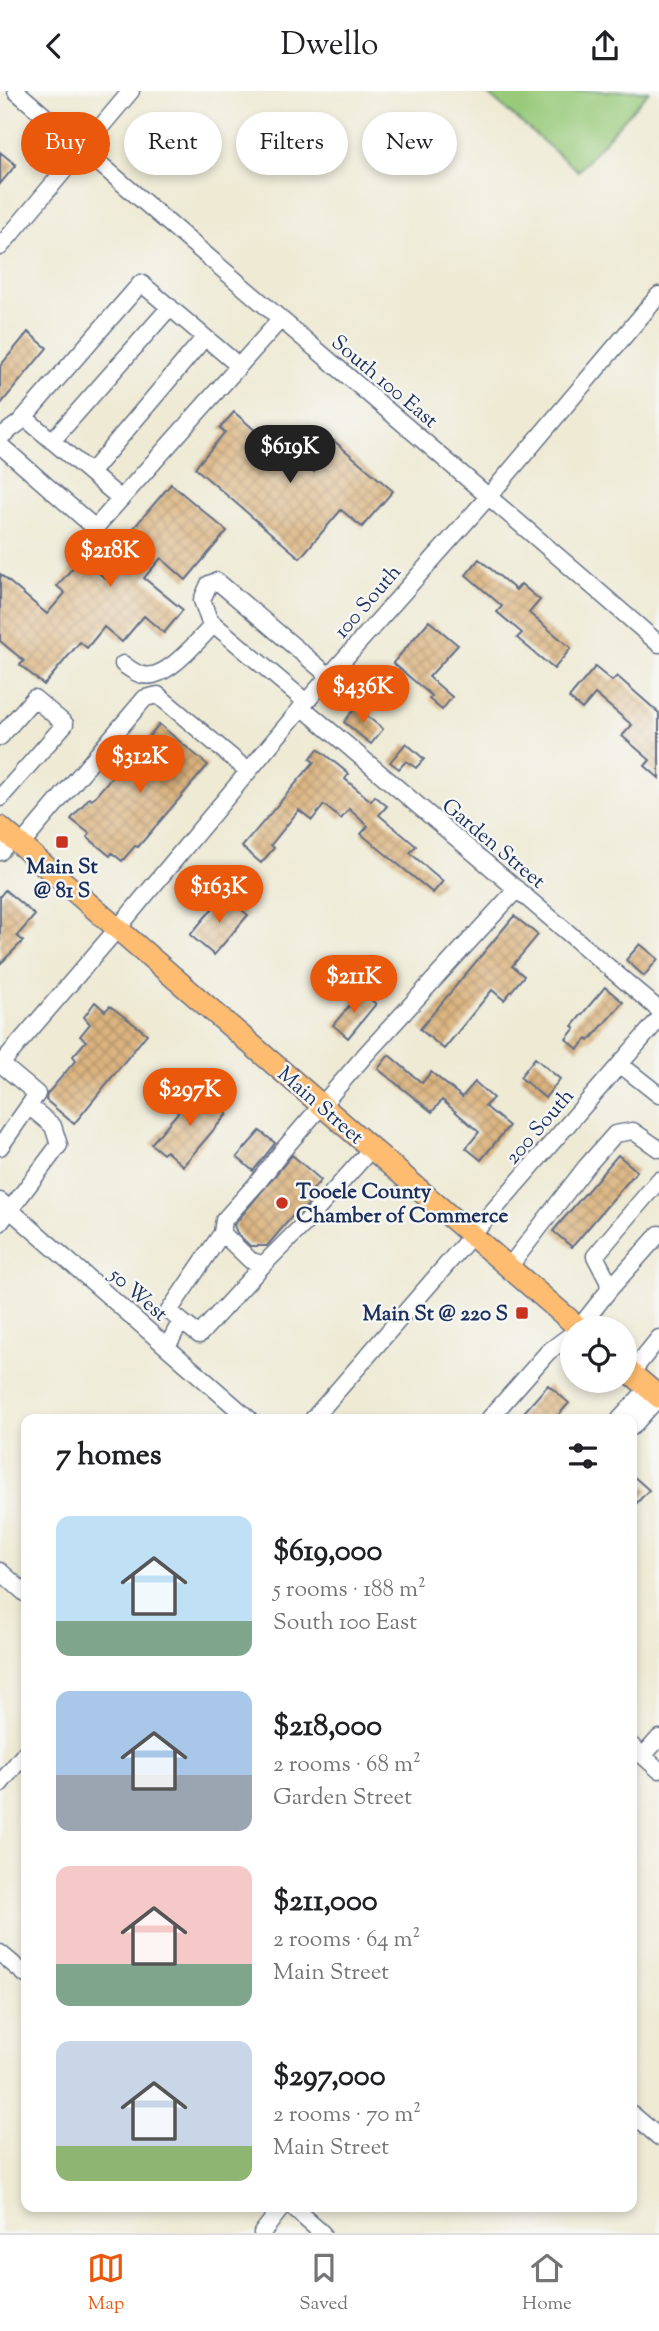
<!DOCTYPE html>
<meta charset="utf-8">
<style>
:root{--surface:#fff;--page:#f2f2f2;--text:#202124;--muted:#757577;--line:#e0e0e0;--accent:#ea580c}
body{margin:0;font-family:"Sorts Mill Goudy",serif;background:var(--page);color:var(--text);height:100vh;display:flex;flex-direction:column;font-size:26px;white-space:nowrap}
*{box-sizing:border-box;margin:0}
p{font-size:23px;color:var(--muted)}
.icon{flex:none;width:38px;height:38px;fill:none;stroke:currentColor;stroke-width:2;stroke-linecap:round;stroke-linejoin:round}
.map{position:relative;flex:1;overflow:hidden}
.details{position:absolute;left:21px;top:1323px;width:616px;height:798px;display:flex;flex-direction:column;background:var(--surface);border-radius:14px;box-shadow:0 4px 10px #0003}
.details>*{flex:none}
.top-card{position:absolute;left:21px;top:21px;width:618px;height:63px;display:flex;gap:14px}
.buttons{position:absolute;left:560px;top:1225px;display:grid;gap:14px}
.buttons a{display:grid;place-items:center;width:77px;height:77px;border-radius:50%;background:var(--surface);box-shadow:0 4px 10px #0003;font-size:35px}
.price{position:absolute;translate:-50% -60px;padding:0 16px;border-radius:24px;background:var(--accent);color:#fff;font-size:23px;line-height:46px;filter:drop-shadow(0 2px 4px #0008)}
.price::after{content:'';position:absolute;left:50%;top:42px;width:21px;height:16px;margin-left:-10px;background:inherit;clip-path:polygon(0 0,100% 0,50% 100%)}
.price.selected{background:#222;color:#fff}
ul{padding:0;list-style:none}
li{display:flex;align-items:center;gap:21px;height:175px;padding:0 35px}
li span{display:grid;place-items:center;flex:none;width:196px;height:140px;border-radius:14px;color:#555}
li>.icon{margin-inline-start:auto}
span .icon{width:84px;height:84px;fill:#fffc;stroke-width:1}
li b{font-size:30px}
h2{display:flex;justify-content:space-between;align-items:center;height:84px;padding:0 35px;font-size:30px}
.chip{padding:0 24px;border-radius:32px;background:var(--surface);box-shadow:0 4px 10px #0003;font-size:24px;line-height:63px}
.chip.selected{background:var(--accent);color:#fff}
header{display:flex;justify-content:space-between;align-items:center;height:91px;padding:0 35px;background:var(--surface);font-size:32px;font-weight:600}
.tab-bar{display:flex;justify-content:space-around;align-items:center;height:98px;border-top:2px solid var(--line);background:var(--surface);font-size:19px;color:var(--muted)}
.tab-bar a{display:grid;justify-items:center;gap:4px}
.tab-bar .selected{color:var(--accent)}
.map>svg:first-child{display:block}
.park{fill:#98ca7a;stroke:#5a7c6c;stroke-width:2}
.building{fill:url(#building-cross-hatch)}
.lines{fill:none;stroke-linecap:round;stroke-linejoin:round}
.minor-casing{stroke:#657087;stroke-width:19}
.highway-casing{stroke:#657087;stroke-width:24}
.minor{stroke:#fff;stroke-width:16}
.highway{stroke:#fdbc70;stroke-width:21}
.poi-dot{fill:#c8321e;stroke:#f6f6f2;stroke-width:2.5}
.labels{text-anchor:middle;stroke-width:5;stroke-linejoin:round;paint-order:stroke}
.street-label{font-size:21px;fill:#1b2f5e;stroke:#f6f6f2}
.poi-label{font-size:21px;font-weight:bold;fill:#1b2f5e;stroke:#f6f6f2}
</style>
<header><svg class="icon" aria-label="back" viewBox="0 0 24 24"><path d="M15 5l-7 7 7 7"/></svg>Dwello<svg class="icon" aria-label="share" viewBox="0 0 24 24"><path d="M12 15V3M7 8l5-5 5 5M5 13v7h14v-7"/></svg></header>
<div class="map">
<svg width="659" height="2142" viewBox="0 0 659 2142">
<defs>
<pattern id="building-cross-hatch" width="8" height="8" patternUnits="userSpaceOnUse" patternTransform="scale(1.75)"><rect width="8" height="8" fill="#dcb47f"/><path d="M0 0l8 8M0 8l8-8" fill="none" stroke="#b2936b"/></pattern>
</defs>
<rect width="100%" height="100%" fill="#f6f6f2"/>
<filter id="ink" filterUnits="userSpaceOnUse"><feTurbulence type="fractalNoise" baseFrequency=".0143" numOctaves="2"/><feDisplacementMap in="SourceGraphic" scale="14" xChannelSelector="R" yChannelSelector="G"/><feConvolveMatrix kernelMatrix="1 2 1 2 8 2 1 2 1" color-interpolation-filters="sRGB"/></filter>
<filter id="wash" filterUnits="userSpaceOnUse"><feTurbulence type="fractalNoise" baseFrequency=".00686" numOctaves="4" result="noise"/><feDisplacementMap in="SourceGraphic" scale="28" xChannelSelector="R" yChannelSelector="G"/><feGaussianBlur stdDeviation="1.57" result="paint"/><feColorMatrix in="noise" values="0 0 0 0 0 0 0 0 0 0 0 0 0 0 0 0 0 1.4 0 .05"/><feComposite in="paint" operator="in"/></filter>
<g filter="url(#wash)">
<rect width="100%" height="100%" fill="#eeead4"/>
<path class="park" d="M484,0H649L578,80Z"/>
<g id="blocks">
<path class="building" d="M0,61L16,74L0,93Z
M28,241L47,257L0,314V275Z
M234,321L257,341L261,336L314,381L331,362L326,359L334,350L393,400L362,436L341,419L300,467L195,377L225,341L220,337Z
M171,393L227,440L186,489L161,467L144,487L183,519L164,542L144,525L122,551L104,536L87,557L80,551L44,594L20,574L24,570L0,550V483L47,523L65,502L57,495L81,467L106,488L140,447L131,440Z
M479,468L516,499L521,493L540,509L529,522L571,557L554,578L517,547L522,542L497,521L502,515L466,484Z
M429,530L458,554L429,586L452,606L442,619L429,608L432,605L393,572Z
M595,576L612,590L617,585L659,622V687L645,675L650,669L622,645L632,634L595,603L582,618L569,607Z
M356,616L383,638L371,653L344,631Z
M159,633L208,674L138,756L135,755L122,770L112,762L110,765L87,746L90,743L71,728L89,707L92,709L129,666L135,672L150,653L146,649Z
M406,652L424,668L416,677L406,670L399,678L390,671Z
M318,658L349,683L345,688L371,710L375,705L387,715L379,724L416,755L410,762L443,790L433,802L361,743L368,735L349,718L341,728L324,714L312,729L299,719L271,754L274,757L261,772L242,756L314,671L310,668Z
M5,799L35,824L17,845L23,850L0,873V805Z
M224,804L248,824L214,864L190,844Z
M514,825L538,844L512,875L524,885L504,909L492,899L444,958L420,938Z
M640,853L658,868L644,885L626,869Z
M605,896L623,911L589,950L587,948L578,958L566,948L575,937L572,935Z
M361,901L376,913L348,947L333,934Z
M95,911L105,920L110,915L147,943L74,1033L46,1009L47,1003L76,969L73,965L86,950L80,945L90,933L84,926Z
M389,964L422,992L431,981L462,1006L475,991L493,1007L485,1015L509,1035L481,1069L466,1057L479,1041L442,1009L432,1021L378,978Z
M535,967L560,988L545,1007L520,986Z
M198,998L227,1023L183,1075L166,1060L163,1063L151,1053Z
M260,1040L275,1052L253,1080L237,1066Z
M292,1064L321,1089L310,1102L313,1108L300,1122H295L267,1155H250L237,1142L234,1134Z
M618,1064L637,1080L572,1156L553,1140Z
M548,1294L569,1312L555,1328H518Z
M632,1384L649,1399L632,1417Z"/>
</g>
</g>
<g filter="url(#ink)">
<use href="#blocks" fill-opacity="0" stroke="#657087" stroke-width="2"/>
<g class="lines">
<g class="minor-casing">
<path id="minor" d="M16,0C229,186 446,367 659,553
M0,156L131,0
M24,326L121,408
M0,346L19,332L141,192L239,275
M52,350L170,216
M0,354L95,437L280,229
M90,382L205,246
M123,573C129,577 136,583 143,584C166,590 199,548 214,533
M306,611L209,529L202,509L209,493L217,490L329,585
M302,616L659,919
M0,646L34,607L65,633L0,707
M21,754L145,607L158,604L248,680
M0,761L12,747
M0,974L118,837L306,611L489,405L659,204
M621,974L659,1004
M0,1056L37,1003L1,973
M372,1057L306,1131L263,1174L250,1169L222,1142L224,1129L258,1091L283,1059L366,963L517,798
M0,1110L249,1328
M0,1132L59,1054L53,1035L29,1015
M509,1176L586,1076L615,1043L633,1040L659,1058
M609,1199L659,1143
M181,1230L169,1220L222,1142
M579,1237L609,1199L608,1190L595,1165L659,1089
M167,1256L181,1230L199,1244L263,1174
M631,1282L659,1247
M313,1328L659,928
M489,1328L548,1261L572,1243
M620,1328L648,1297
M632,1336L659,1306
M0,1480L26,1503
M632,1655L659,1679
M643,1665L659,1647
M0,1693L26,1661
M0,1862L26,1884
M632,2023L659,2046
M292,2116L322,2142
M262,2142L282,2116"/>
</g>
<g class="highway-casing">
<path id="highway" d="M0,736L579,1237
M625,1277L659,1306"/>
</g>
<use href="#minor" class="minor"/>
<use href="#highway" class="highway"/>
</g>
</g>
<g class="poi-dot">
<rect x="55" y="744" width="14" height="14" rx="3.5"/>
<circle cx="282" cy="1112" r="7"/>
<rect x="515" y="1215" width="14" height="14" rx="3.5"/>
</g>
<g class="labels">
<g class="street-label">
<text transform="translate(385 290) rotate(40)" y="7">South 100 East</text>
<text transform="translate(367 510) rotate(-49)" y="7">100 South</text>
<text transform="translate(494 752) rotate(40)" y="7">Garden Street</text>
<text transform="translate(321 1014) rotate(41)" y="7">Main Street</text>
<text transform="translate(539 1035) rotate(-49)" y="7">200 South</text>
<text transform="translate(139 1203) rotate(41)" y="7">50 West</text>
</g>
<g class="poi-label">
<text x="62" y="782">Main St<tspan x="62" dy="24">@ 81 S</tspan></text>
<text x="296" y="1107" text-anchor="start">Tooele County<tspan x="296" dy="24">Chamber of Commerce</tspan></text>
<text x="508" y="1229" text-anchor="end">Main St @ 220 S</text>
</g>
</g>
</svg>
<div class="buttons">
<a><svg class="icon" aria-label="locate" viewBox="0 0 24 24"><circle cx="12" cy="12" r="6"/><path d="M12 2v4M12 18v4M2 12h4M18 12h4"/></svg></a>
</div>
<b class="price selected" style="left:290px;top:394px">$619K</b>
<b class="price" style="left:110px;top:498px">$218K</b>
<b class="price" style="left:363px;top:634px">$436K</b>
<b class="price" style="left:140px;top:704px">$312K</b>
<b class="price" style="left:219px;top:834px">$163K</b>
<b class="price" style="left:354px;top:924px">$211K</b>
<b class="price" style="left:190px;top:1037px">$297K</b>
<div class="top-card">
<a class="chip selected">Buy</a>
<a class="chip">Rent</a>
<a class="chip">Filters</a>
<a class="chip">New</a>
</div>
<section class="details">
<h2>7 homes<svg class="icon" aria-label="filters" viewBox="0 0 24 24"><path d="M4 7h16M4 17h16"/><circle cx="9" cy="7" r="2"/><circle cx="15" cy="17" r="2"/></svg></h2>
<ul>
<li><span style="background:linear-gradient(#bfe0f5 75%,#7fa58c 0)"><svg class="icon" aria-label="home" viewBox="0 0 24 24"><path d="M3 11l9-7 9 7M6 9v11h12V9"/></svg></span><div><b>$619,000</b><p>5 rooms · 188 m²</p><p>South 100 East</p></div></li>
<li><span style="background:linear-gradient(#a9c7e8 60%,#9aa5b1 0)"><svg class="icon" aria-label="home" viewBox="0 0 24 24"><path d="M3 11l9-7 9 7M6 9v11h12V9"/></svg></span><div><b>$218,000</b><p>2 rooms · 68 m²</p><p>Garden Street</p></div></li>
<li><span style="background:linear-gradient(#f6c9c9 70%,#7fa58c 0)"><svg class="icon" aria-label="home" viewBox="0 0 24 24"><path d="M3 11l9-7 9 7M6 9v11h12V9"/></svg></span><div><b>$211,000</b><p>2 rooms · 64 m²</p><p>Main Street</p></div></li>
<li><span style="background:linear-gradient(#c9d6e8 75%,#8fb573 0)"><svg class="icon" aria-label="home" viewBox="0 0 24 24"><path d="M3 11l9-7 9 7M6 9v11h12V9"/></svg></span><div><b>$297,000</b><p>2 rooms · 70 m²</p><p>Main Street</p></div></li>
</ul>
</section>
</div>
<nav class="tab-bar">
<a class="selected"><svg class="icon" aria-label="map" viewBox="0 0 24 24"><path d="M3 6l6-2 6 2 6-2v14l-6 2-6-2-6 2zM9 4v14M15 6v14"/></svg>Map</a>
<a><svg class="icon" aria-label="saved" viewBox="0 0 24 24"><path d="M7 4h10v16l-5-4-5 4z"/></svg>Saved</a>
<a><svg class="icon" aria-label="home" viewBox="0 0 24 24"><path d="M3 11l9-7 9 7M6 9v11h12V9"/></svg>Home</a>
</nav>
